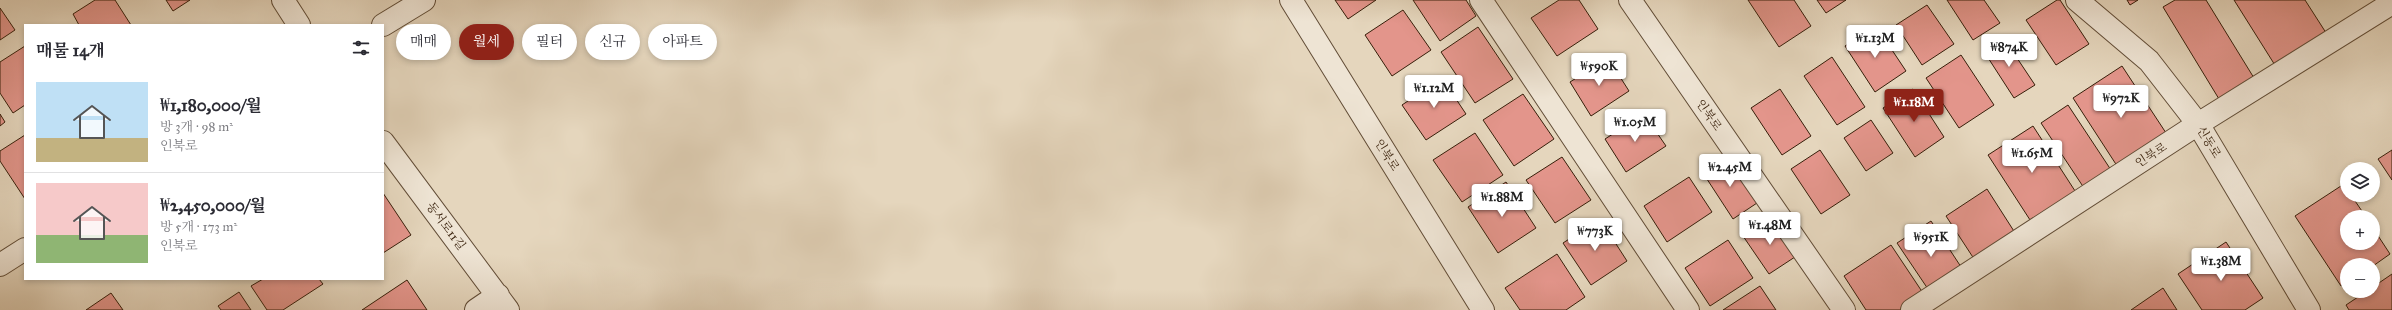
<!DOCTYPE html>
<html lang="ko">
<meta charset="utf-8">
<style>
:root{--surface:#fff;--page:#f2f2f3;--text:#2b2b33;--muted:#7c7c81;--line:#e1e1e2;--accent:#8f2418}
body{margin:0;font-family:"IM FELL Great Primer","Noto Serif KR",serif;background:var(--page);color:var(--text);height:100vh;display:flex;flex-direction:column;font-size:15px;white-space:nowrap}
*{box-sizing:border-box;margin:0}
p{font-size:13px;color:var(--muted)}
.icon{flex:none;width:22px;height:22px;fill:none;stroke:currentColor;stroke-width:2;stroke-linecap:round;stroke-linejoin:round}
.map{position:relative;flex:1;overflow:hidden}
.drawer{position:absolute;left:24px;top:24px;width:360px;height:256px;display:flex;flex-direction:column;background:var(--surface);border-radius:0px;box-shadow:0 2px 6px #0003}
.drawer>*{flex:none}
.guide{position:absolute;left:396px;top:24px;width:380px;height:36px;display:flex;gap:8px}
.tools{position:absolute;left:2340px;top:162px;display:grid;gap:8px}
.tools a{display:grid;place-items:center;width:40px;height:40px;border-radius:50%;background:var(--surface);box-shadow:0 2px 6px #0003;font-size:20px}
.price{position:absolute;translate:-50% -34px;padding:0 9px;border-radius:4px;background:#fff;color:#222;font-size:13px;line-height:26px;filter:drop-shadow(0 1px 2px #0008)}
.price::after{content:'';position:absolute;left:50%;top:24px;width:12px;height:9px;margin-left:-6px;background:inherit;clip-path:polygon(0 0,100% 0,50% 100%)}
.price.selected{background:var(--accent);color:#fff}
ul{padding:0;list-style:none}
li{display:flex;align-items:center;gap:12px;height:100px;padding:0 12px}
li+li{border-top:1px solid var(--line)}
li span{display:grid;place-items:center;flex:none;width:112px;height:80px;border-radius:0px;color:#555}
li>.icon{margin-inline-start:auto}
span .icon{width:48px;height:48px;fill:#fffc;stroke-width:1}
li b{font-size:17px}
h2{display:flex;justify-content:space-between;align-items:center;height:48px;padding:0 12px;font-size:17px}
.tag{padding:0 14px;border-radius:18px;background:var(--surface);box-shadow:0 2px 6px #0003;font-size:14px;line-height:36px}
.tag.selected{background:var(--accent);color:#fff}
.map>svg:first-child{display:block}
.building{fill:#e3958b;stroke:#371f0a}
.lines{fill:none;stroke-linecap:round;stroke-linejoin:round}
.minor-casing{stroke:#624d37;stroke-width:24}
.minor{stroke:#eee4d4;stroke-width:22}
.labels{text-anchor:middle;stroke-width:3;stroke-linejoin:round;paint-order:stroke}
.street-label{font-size:12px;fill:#371f0a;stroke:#eee4d4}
</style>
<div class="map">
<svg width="2392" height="310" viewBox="0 0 2392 310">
<rect width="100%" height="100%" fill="#e5d6bd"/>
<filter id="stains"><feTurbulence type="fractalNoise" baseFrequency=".005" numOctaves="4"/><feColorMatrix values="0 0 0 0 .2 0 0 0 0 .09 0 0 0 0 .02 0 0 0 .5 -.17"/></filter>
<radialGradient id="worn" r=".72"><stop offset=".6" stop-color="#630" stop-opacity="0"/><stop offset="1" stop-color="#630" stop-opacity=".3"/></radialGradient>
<path class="building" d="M95,0H115L131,25H79L73,14Z
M166,0H190L173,11Z
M1335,0H1376L1348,19Z
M1413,0H1466L1476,16L1440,41Z
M1559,0H1579L1598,29L1557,56L1531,18Z
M1748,0H1794L1811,26L1779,47Z
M1817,0H1846L1826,13Z
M1947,0H1984L2000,23L1973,40Z
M2057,0H2060L2089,44L2056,65L2026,20Z
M2127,0H2138L2130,5Z
M2175,0H2206L2254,78L2219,99L2163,7Z
M2234,0H2305L2330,39L2278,70Z
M1927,5L1954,44L1922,65L1896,25Z
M0,8L15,30L0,40Z
M1403,10L1431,50L1392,76L1365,35Z
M1876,26L1906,71L1875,92L1845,46Z
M1478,27L1513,79L1475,103L1441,52Z
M2003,37L2035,85L2014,98L1983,50Z
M25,46V105L13,113L0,93V62Z
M1961,55L1994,105L1959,128L1926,78Z
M1832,57L1865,107L1837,125L1804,76Z
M1608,58L1629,91L1591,116L1570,82Z
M2122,66L2170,139L2121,172L2073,98Z
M1442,78L1466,114L1426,140L1402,105Z
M1780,89L1811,136L1782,155L1751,108Z
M1913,89L1944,137L1915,157L1883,108Z
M1523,94L1554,139L1514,166L1483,120Z
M2068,105L2113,173L2086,191L2041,123Z
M0,114L5,122L0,126Z
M1644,114L1666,146L1626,172L1605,139Z
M1871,120L1893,153L1866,171L1844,138Z
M2033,126L2077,194L2032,223L1988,155Z
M1475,133L1503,175L1462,202L1433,160Z
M25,135V199L0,161V151Z
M1820,150L1850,195L1821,214L1791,169Z
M2392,150V180L2378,159Z
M1562,157L1591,200L1555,223L1526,180Z
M1727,158L1757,203L1733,219L1703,173Z
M1689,177L1712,212L1667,242L1644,206Z
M1506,182L1536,228L1498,253L1468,207Z
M2344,184L2347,189V195H2351L2366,217H2347V243H2373V228L2390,254L2373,266L2347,265V282L2341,286L2295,216Z
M1987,189L2019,239L1978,265L1946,216Z
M383,193L411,235L383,253Z
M1772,217L1798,255L1769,274L1743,236Z
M1600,219L1627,261L1591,285L1563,243Z
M1931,221L1965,273L1932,295L1897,243Z
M1728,240L1753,278L1710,306L1685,268Z
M2226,242L2263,298L2245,310H2202L2178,274Z
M1891,245L1927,299L1909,310H1866L1844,276Z
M1557,254L1585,297L1566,310H1520L1505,288Z
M2392,274V310H2349L2346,305L2367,291H2373V287Z
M263,279H319L323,284L283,310H267L251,286Z
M407,280L427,310H362Z
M1760,286L1776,310H1723Z
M2163,288L2177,310H2131Z
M239,292L251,310H221L218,306Z
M111,293L123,310H86Z"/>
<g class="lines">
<g class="minor-casing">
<path id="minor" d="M283,0L299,25
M1291,0L1483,310
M1481,0L1688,310
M1630,0L1844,310
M2077,0L2149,61L2198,124L2309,310
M383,25L424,0
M383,142L508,310
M0,265L25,249
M476,310L498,295
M1912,310L2198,124L2392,3"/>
</g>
<use href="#minor" class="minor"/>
</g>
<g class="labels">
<g class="street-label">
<text transform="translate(1709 115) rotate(55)" y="4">인북로</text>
<text transform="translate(2209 142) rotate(59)" y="4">신동로</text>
<text transform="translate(1387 155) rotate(58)" y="4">인북로</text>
<text transform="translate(2151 155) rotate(-33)" y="4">인북로</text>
<text transform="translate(446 226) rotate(53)" y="4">동서로11길</text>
</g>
</g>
<rect width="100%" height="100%" filter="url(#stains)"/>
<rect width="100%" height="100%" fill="url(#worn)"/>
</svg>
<div class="tools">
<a><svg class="icon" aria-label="layers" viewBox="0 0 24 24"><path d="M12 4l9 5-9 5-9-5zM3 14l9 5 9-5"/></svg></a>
<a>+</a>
<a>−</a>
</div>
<b class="price" style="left:1875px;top:59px">₩1.13M</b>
<b class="price" style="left:2009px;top:68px">₩874K</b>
<b class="price" style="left:1599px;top:87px">₩590K</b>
<b class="price" style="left:1434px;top:109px">₩1.12M</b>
<b class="price" style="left:2121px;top:119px">₩972K</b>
<b class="price selected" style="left:1914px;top:123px">₩1.18M</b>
<b class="price" style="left:1635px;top:143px">₩1.05M</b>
<b class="price" style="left:2032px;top:174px">₩1.65M</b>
<b class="price" style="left:1730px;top:188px">₩2.45M</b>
<b class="price" style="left:1502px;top:218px">₩1.88M</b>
<b class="price" style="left:1770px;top:246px">₩1.48M</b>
<b class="price" style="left:1595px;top:252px">₩773K</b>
<b class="price" style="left:1931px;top:258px">₩951K</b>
<b class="price" style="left:2221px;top:282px">₩1.38M</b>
<div class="guide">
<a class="tag">매매</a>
<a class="tag selected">월세</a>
<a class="tag">필터</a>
<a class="tag">신규</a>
<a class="tag">아파트</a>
</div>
<section class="drawer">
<h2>매물 14개<svg class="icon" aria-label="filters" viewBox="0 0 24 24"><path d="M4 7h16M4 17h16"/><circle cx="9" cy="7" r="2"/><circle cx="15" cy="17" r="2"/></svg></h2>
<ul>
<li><span style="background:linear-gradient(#bfe0f5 70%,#c2b280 0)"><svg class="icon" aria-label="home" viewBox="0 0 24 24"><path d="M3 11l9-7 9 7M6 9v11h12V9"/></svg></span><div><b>₩1,180,000/월</b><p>방 3개 · 98 m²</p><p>인북로</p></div></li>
<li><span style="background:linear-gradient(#f6c9c9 65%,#8fb573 0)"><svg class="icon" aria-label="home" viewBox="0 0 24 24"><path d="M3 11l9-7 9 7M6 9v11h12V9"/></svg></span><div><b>₩2,450,000/월</b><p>방 5개 · 173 m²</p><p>인북로</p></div></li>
</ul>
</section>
</div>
